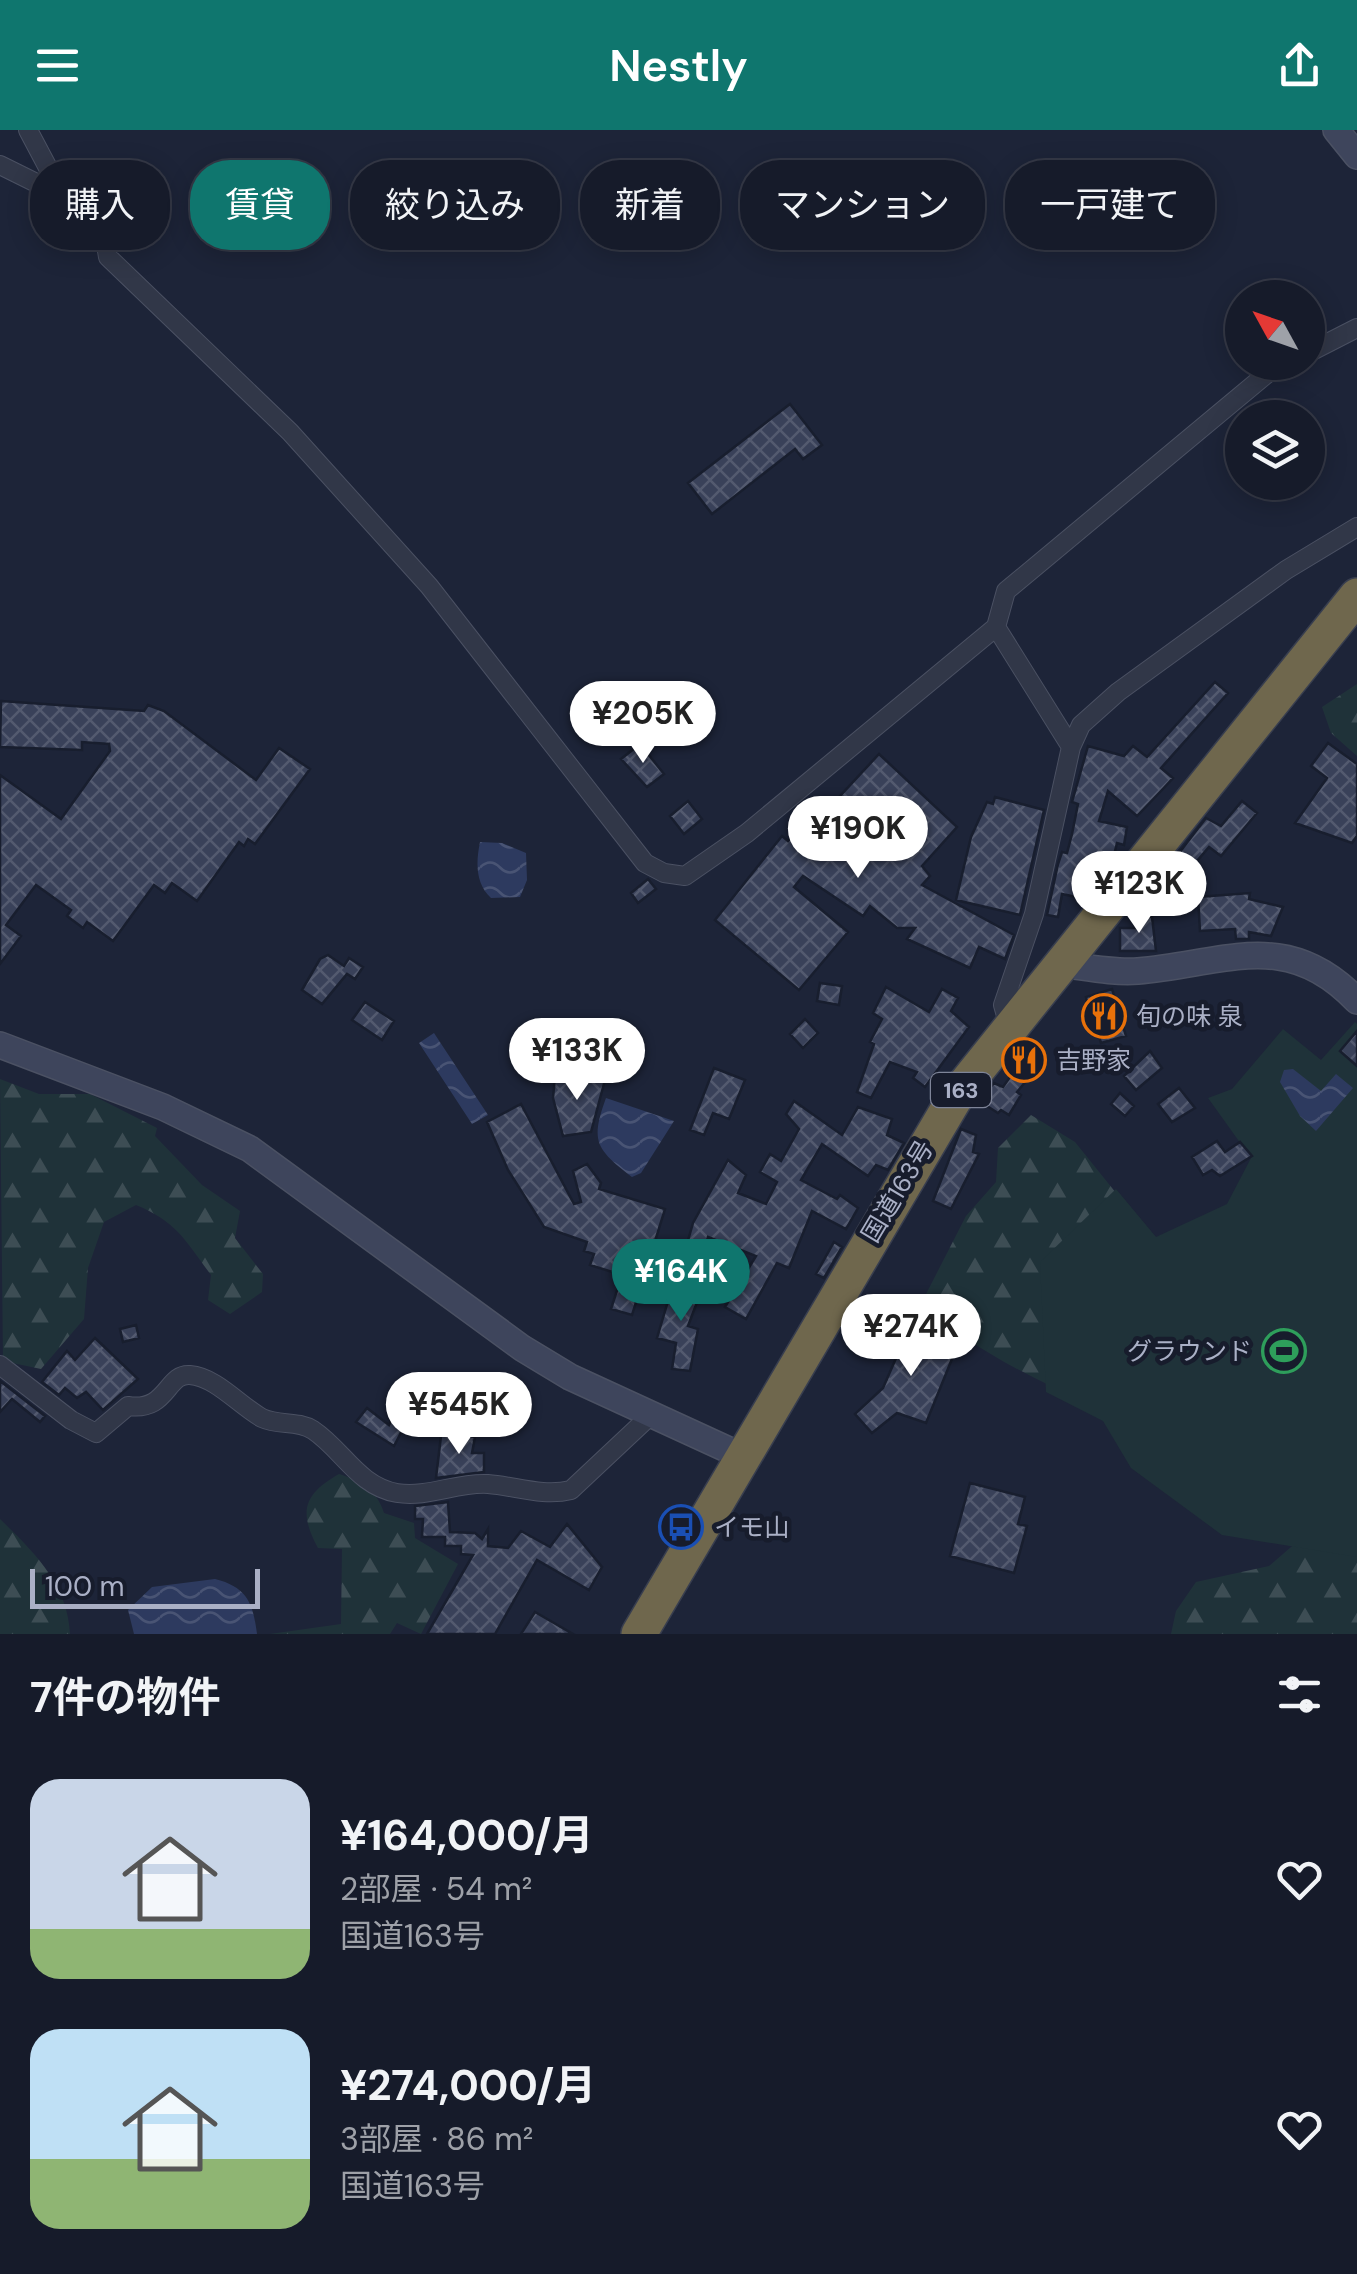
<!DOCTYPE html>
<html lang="ja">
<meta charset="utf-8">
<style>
:root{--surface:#161b2a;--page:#232836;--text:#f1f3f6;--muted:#9ea1a8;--line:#353947;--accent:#0f766e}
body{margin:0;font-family:"DM Sans","Noto Sans JP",sans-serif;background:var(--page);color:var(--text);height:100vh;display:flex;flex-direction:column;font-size:38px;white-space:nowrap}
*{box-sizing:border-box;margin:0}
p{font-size:32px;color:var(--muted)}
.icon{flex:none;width:55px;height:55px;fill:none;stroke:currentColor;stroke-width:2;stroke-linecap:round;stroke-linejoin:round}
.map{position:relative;height:1504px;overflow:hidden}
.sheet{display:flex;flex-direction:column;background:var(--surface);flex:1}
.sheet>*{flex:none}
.banner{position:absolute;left:30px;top:30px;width:1298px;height:90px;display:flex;gap:20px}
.needle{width:65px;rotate:310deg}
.tools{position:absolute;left:1225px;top:150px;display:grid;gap:20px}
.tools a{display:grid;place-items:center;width:100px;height:100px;border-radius:50%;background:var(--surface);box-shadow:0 5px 25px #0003,0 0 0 2px var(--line);font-size:50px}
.scale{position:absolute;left:30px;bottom:25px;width:230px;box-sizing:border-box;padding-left:10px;border:5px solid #aab0c6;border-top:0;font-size:28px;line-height:35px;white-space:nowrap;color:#aab0c6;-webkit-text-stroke:8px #171c2c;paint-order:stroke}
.price{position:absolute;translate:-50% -85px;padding:0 22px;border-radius:35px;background:#fff;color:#222;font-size:32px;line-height:65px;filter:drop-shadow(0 2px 5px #0008)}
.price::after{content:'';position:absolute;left:50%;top:60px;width:30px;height:22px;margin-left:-15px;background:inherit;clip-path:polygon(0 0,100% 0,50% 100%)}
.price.selected{background:var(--accent);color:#fff}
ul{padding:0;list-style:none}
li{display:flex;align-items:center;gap:30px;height:250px;padding:0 30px}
li span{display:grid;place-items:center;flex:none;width:280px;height:200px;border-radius:30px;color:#555}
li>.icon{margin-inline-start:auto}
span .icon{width:120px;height:120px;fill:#fffc;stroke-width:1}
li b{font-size:42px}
h2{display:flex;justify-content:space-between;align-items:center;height:120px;padding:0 30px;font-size:42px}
.tag{padding:0 35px;border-radius:40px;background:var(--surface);box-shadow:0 5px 25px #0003,0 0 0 2px var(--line);font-size:35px;line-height:90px}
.tag.selected{background:var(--accent);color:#fff}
header{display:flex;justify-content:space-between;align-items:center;height:130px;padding:0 30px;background:var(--accent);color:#fff;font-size:45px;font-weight:600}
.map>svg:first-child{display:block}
.forest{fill:url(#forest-firs)}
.park{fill:#1f3239}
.water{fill:url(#water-waves)}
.building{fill:url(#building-cross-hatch);stroke:#181e2e;stroke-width:2.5}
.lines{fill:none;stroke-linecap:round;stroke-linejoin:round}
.street-casing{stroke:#4b5163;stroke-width:20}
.secondary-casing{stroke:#4b5163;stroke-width:28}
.highway-casing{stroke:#383e4f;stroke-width:38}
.street{stroke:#313748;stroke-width:18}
.secondary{stroke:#3e455c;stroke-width:25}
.highway{stroke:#6f674d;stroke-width:35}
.labels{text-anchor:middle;stroke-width:9;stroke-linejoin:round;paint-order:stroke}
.shield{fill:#171c2c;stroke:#7e8498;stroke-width:2.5}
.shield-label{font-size:22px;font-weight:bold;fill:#aab0c6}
.poi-label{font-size:25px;fill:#aab0c6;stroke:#171c2c;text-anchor:start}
.street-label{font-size:25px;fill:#aab0c6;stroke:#171c2c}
</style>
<header><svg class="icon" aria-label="menu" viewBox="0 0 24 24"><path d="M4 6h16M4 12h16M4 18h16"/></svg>Nestly<svg class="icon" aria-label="share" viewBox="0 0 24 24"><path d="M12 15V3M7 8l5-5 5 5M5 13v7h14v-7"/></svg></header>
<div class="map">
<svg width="1357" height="1504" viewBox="0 0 1357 1504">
<defs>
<pattern id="forest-firs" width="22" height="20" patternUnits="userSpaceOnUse" patternTransform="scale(2.5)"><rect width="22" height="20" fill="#1f3239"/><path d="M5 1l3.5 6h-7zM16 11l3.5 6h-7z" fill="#3d4d54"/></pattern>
<pattern id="water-waves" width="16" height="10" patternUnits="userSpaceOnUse" patternTransform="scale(2.5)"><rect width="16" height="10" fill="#2d3a5f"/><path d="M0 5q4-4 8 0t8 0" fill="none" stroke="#495474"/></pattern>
<pattern id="building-cross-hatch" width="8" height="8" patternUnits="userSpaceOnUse" patternTransform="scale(2.5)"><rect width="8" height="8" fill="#394159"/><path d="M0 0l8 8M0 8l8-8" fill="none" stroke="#535a6f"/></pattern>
</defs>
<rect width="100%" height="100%" fill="#1d2438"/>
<path class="forest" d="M1357,554V626L1331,603L1322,577Z
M0,949L39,964H90L157,998L155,1006L202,1055L240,1081L235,1108L263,1144L262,1162L230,1184L208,1170L211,1145C185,1110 177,1092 136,1075L104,1092L88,1138L84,1189L41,1239L3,1231Z
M1031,985L1075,1012L1145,1099L1094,1276C1033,1248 971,1220 922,1172L966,1086L996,1052L998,1018Z
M339,1344C361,1351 377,1360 384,1383L414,1393L415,1408L458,1434L421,1504L397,1493L390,1504H270L341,1494L342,1419L318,1418C298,1381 304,1364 339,1344Z
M1357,1360V1504H1171L1176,1481L1196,1452L1269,1436Z
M0,1389C34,1422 68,1455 70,1504H0Z"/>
<path class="park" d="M1355,892L1357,894V1427L1222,1405L1131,1338L1103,1291L1046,1262L1040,1132L1116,1059L1156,1107L1227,1074L1251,1028L1208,968L1232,959L1283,899L1321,930Z"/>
<path class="water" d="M480,712L502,713L526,723L527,750L520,767L491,768C475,753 476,732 480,712Z
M434,903L488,985L472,994L419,913Z
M1293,939L1321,961L1336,944L1353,958L1316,1001L1300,986L1280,952L1284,940Z
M606,968L674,991L641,1043L632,1047C596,1019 590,1012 606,968Z
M215,1449C247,1457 253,1473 257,1504H134L128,1480L152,1457Z"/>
<path class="building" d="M790,274L822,315L803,329L795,319L712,384L688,353Z
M1215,552L1228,563L1161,638L1173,648L1160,662L1137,686L1108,661L1099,691L1127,697L1124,715L1117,713L1114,725L1109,724L1086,769L1062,764L1058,787L1047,785L1058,734L1062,722L1067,723L1072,704L1078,674L1072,672L1088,616L1124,626L1133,616L1147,627Z
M1,571L144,581L148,575L164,581L256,650L279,618L310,639L255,714L248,709L244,716L239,712L197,771L172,753L165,763L154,755L113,811L87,792L83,798L67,786L71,780L36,755L6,795L21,806L0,834V645L61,689L110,621L109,614L82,612V620L0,617Z
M1328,613L1357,634V706L1352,713L1295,693L1327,648L1311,636Z
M640,614L664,644L647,657L621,629Z
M879,624L957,697L922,736L930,746L922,755L1014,805L1005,829L979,817L970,838L907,809L915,798H897L870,776L863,786L803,746L794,757L848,802L799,860L715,790L782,706L788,711L800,697L811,706L831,682L828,679Z
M995,667L1044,680L1020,785L956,770L971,707L987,672L993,674Z
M688,671L702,689L684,704L670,686Z
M1242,671L1257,683L1221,726L1209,717L1191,738L1176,727L1206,688L1221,696Z
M648,749L656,759L638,773L631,763Z
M1250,763L1249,769L1283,777L1271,806L1249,802V809H1236L1235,799L1200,801L1198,767Z
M1137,786L1152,787L1156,821H1120V798H1137Z
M328,825L344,836L349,828L363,837L355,849L347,844L322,874L302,860L320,829Z
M820,853L842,856L839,875L817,871Z
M886,857L929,882L942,859L958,868L951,881L969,897L925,957L913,948L917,942L890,932L871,968L857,962L874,914L870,912L882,889L873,883Z
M1112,859L1126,906L1101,913L1095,894L1091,895L1086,867Z
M365,872L394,891L382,910L352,890Z
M805,889L818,903L803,918L790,904Z
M1357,901V936L1340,921Z
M1022,918L1041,933L1017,962L1021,965L1009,985L1001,980L998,983L979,971L994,953L1003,957L1017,937L1010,932Z
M1150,921L1162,938L1136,960L1124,946Z
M714,938L745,950L729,989L713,983L704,1005L690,1000Z
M555,946L605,950L591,1002L563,1006L553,968Z
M1179,958L1195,978L1172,992L1158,974Z
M1120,963L1134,976L1125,986L1111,974Z
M794,971L842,1005L858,977L892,989L887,1005L904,1013L888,1040L876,1035L868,1046L822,1014L801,1050L837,1069L840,1065L858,1078L846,1099L812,1081L789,1138L777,1133L746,1189L725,1177L756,1126L708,1107L705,1118L687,1114L693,1093L728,1030L746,1045L738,1063L766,1074L777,1052L760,1042L770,1024L781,1031L799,999L786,984Z
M521,974L574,1074L581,1072L573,1041L587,1034L601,1053L599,1059L665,1079L632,1185L611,1179L622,1145L590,1135L594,1124L584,1121L587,1112L544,1097L508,1040L487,992Z
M961,999L976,1005L973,1022L979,1024L951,1079L933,1071Z
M1217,1011L1225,1022L1240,1012L1252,1026L1220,1046L1212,1040L1203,1045L1192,1027Z
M834,1112L842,1117L824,1148L816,1144Z
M674,1151L702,1159L688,1196L698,1199L690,1241L672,1239L676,1213L657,1208Z
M914,1187L927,1193L954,1224L926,1293L897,1283L872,1303L855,1284L883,1258Z
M136,1195L139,1208L123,1212L120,1199Z
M95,1208L138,1249L103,1280L86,1262L77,1268L65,1258L59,1265L42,1252L67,1221L75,1230Z
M0,1251L45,1286L40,1292L12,1269L0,1282Z
M404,1262L428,1265L425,1282L413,1280L394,1316L356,1292L367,1278L389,1295L392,1289L399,1293Z
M459,1304L475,1307L472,1323H484V1342L436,1348L441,1306Z
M970,1353L1025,1367L1018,1394L1027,1396L1014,1443L950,1426Z
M448,1372L450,1402L475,1403L482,1409L488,1399V1416L508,1418L521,1401L550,1417L567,1394L602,1437L589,1460L537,1430L495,1504H427L473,1425L461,1424V1416H445V1407H422L423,1389H415V1376Z
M535,1482L573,1504H521Z"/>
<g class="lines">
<g class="street-casing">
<path id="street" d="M28,0L55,51L83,61L101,85
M0,35L101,85L108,127L290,302L429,456L645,733L664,743L685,746L747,703L996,497L1006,461L1269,242L1288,232
M1308,223L1357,198
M996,497L1071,617
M1009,896L1003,875L1034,784L1071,617L1081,595L1118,562L1286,440L1357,397
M0,1235L71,1290L96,1303L128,1276C168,1282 166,1243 190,1245C216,1247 240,1276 262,1288C279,1296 297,1290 313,1300C343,1320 358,1356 397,1363C428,1368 457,1352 488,1354C515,1356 543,1367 571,1360L651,1285"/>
</g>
<g class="secondary-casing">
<path id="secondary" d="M1336,0L1357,26
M1060,834C1085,837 1113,843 1138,841C1224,834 1287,797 1357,871
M0,915L163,977L250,1019L522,1218L570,1247L744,1327"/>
</g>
<g class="highway-casing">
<path id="highway" d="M639,1504L956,966L1357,466"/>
</g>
<use href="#street" class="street"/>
<use href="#secondary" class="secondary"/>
<use href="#highway" class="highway"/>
</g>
<defs>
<g id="restaurant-ring" transform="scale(2.25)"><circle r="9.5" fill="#171c2c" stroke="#e8710a" stroke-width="1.5"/><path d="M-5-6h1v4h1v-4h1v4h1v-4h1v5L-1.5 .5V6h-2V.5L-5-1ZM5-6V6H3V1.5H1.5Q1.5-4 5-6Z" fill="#e8710a"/></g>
<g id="stadium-ring" transform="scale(2.25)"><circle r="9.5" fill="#171c2c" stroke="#2e9e5b" stroke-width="1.5"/><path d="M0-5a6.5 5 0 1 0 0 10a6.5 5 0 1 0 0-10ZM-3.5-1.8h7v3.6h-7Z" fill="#2e9e5b"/></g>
<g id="bus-ring" transform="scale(2.25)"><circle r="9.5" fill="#171c2c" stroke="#1a4fb4" stroke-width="1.5"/><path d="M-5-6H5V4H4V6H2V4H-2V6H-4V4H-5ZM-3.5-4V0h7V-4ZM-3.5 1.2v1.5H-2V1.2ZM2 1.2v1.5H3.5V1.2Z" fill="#1a4fb4"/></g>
</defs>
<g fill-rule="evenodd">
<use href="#restaurant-ring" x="1104" y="886"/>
<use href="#restaurant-ring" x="1024" y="930"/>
<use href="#stadium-ring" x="1284" y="1221"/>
<use href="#bus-ring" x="681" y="1397"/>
</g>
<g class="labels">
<rect class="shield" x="931" y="943" width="60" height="34" rx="8"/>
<g class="shield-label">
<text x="961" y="968">163</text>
</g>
<g class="poi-label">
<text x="1136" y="895">旬の味 泉</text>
<text x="1056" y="939">吉野家</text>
<text x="1252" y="1230" text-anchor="end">グラウンド</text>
<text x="714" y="1406">イモ山</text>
</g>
<g class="street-label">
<text transform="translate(897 1061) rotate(-59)" y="9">国道163号</text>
</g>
</g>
</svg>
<div class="tools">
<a><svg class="needle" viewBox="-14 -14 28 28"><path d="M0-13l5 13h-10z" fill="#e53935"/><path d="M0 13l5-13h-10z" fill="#9ea1a8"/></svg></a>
<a><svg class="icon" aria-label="layers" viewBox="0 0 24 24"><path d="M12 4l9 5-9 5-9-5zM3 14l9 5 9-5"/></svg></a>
</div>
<div class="scale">100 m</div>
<b class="price" style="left:643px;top:636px">¥205K</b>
<b class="price" style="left:858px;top:751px">¥190K</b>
<b class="price" style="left:1139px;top:806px">¥123K</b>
<b class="price" style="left:577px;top:973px">¥133K</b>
<b class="price selected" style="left:681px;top:1194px">¥164K</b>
<b class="price" style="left:911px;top:1249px">¥274K</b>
<b class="price" style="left:459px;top:1327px">¥545K</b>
<div class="banner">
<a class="tag">購入</a>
<a class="tag selected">賃貸</a>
<a class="tag">絞り込み</a>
<a class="tag">新着</a>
<a class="tag">マンション</a>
<a class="tag">一戸建て</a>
</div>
</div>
<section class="sheet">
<h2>7件の物件<svg class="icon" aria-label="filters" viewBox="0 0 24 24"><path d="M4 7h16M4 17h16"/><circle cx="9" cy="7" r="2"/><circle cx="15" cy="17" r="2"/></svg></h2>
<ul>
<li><span style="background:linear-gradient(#c9d6e8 75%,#8fb573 0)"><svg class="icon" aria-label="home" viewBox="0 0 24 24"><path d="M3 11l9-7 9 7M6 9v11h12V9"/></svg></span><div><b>¥164,000/月</b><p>2部屋 · 54 m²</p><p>国道163号</p></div><svg class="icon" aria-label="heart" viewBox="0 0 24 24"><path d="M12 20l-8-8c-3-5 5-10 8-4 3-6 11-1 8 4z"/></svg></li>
<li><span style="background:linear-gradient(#bfe0f5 65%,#8fb573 0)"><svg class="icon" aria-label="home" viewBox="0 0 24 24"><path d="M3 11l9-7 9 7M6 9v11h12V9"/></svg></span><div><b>¥274,000/月</b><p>3部屋 · 86 m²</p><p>国道163号</p></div><svg class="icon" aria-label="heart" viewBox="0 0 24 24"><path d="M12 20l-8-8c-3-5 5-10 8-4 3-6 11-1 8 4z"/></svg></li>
</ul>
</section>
